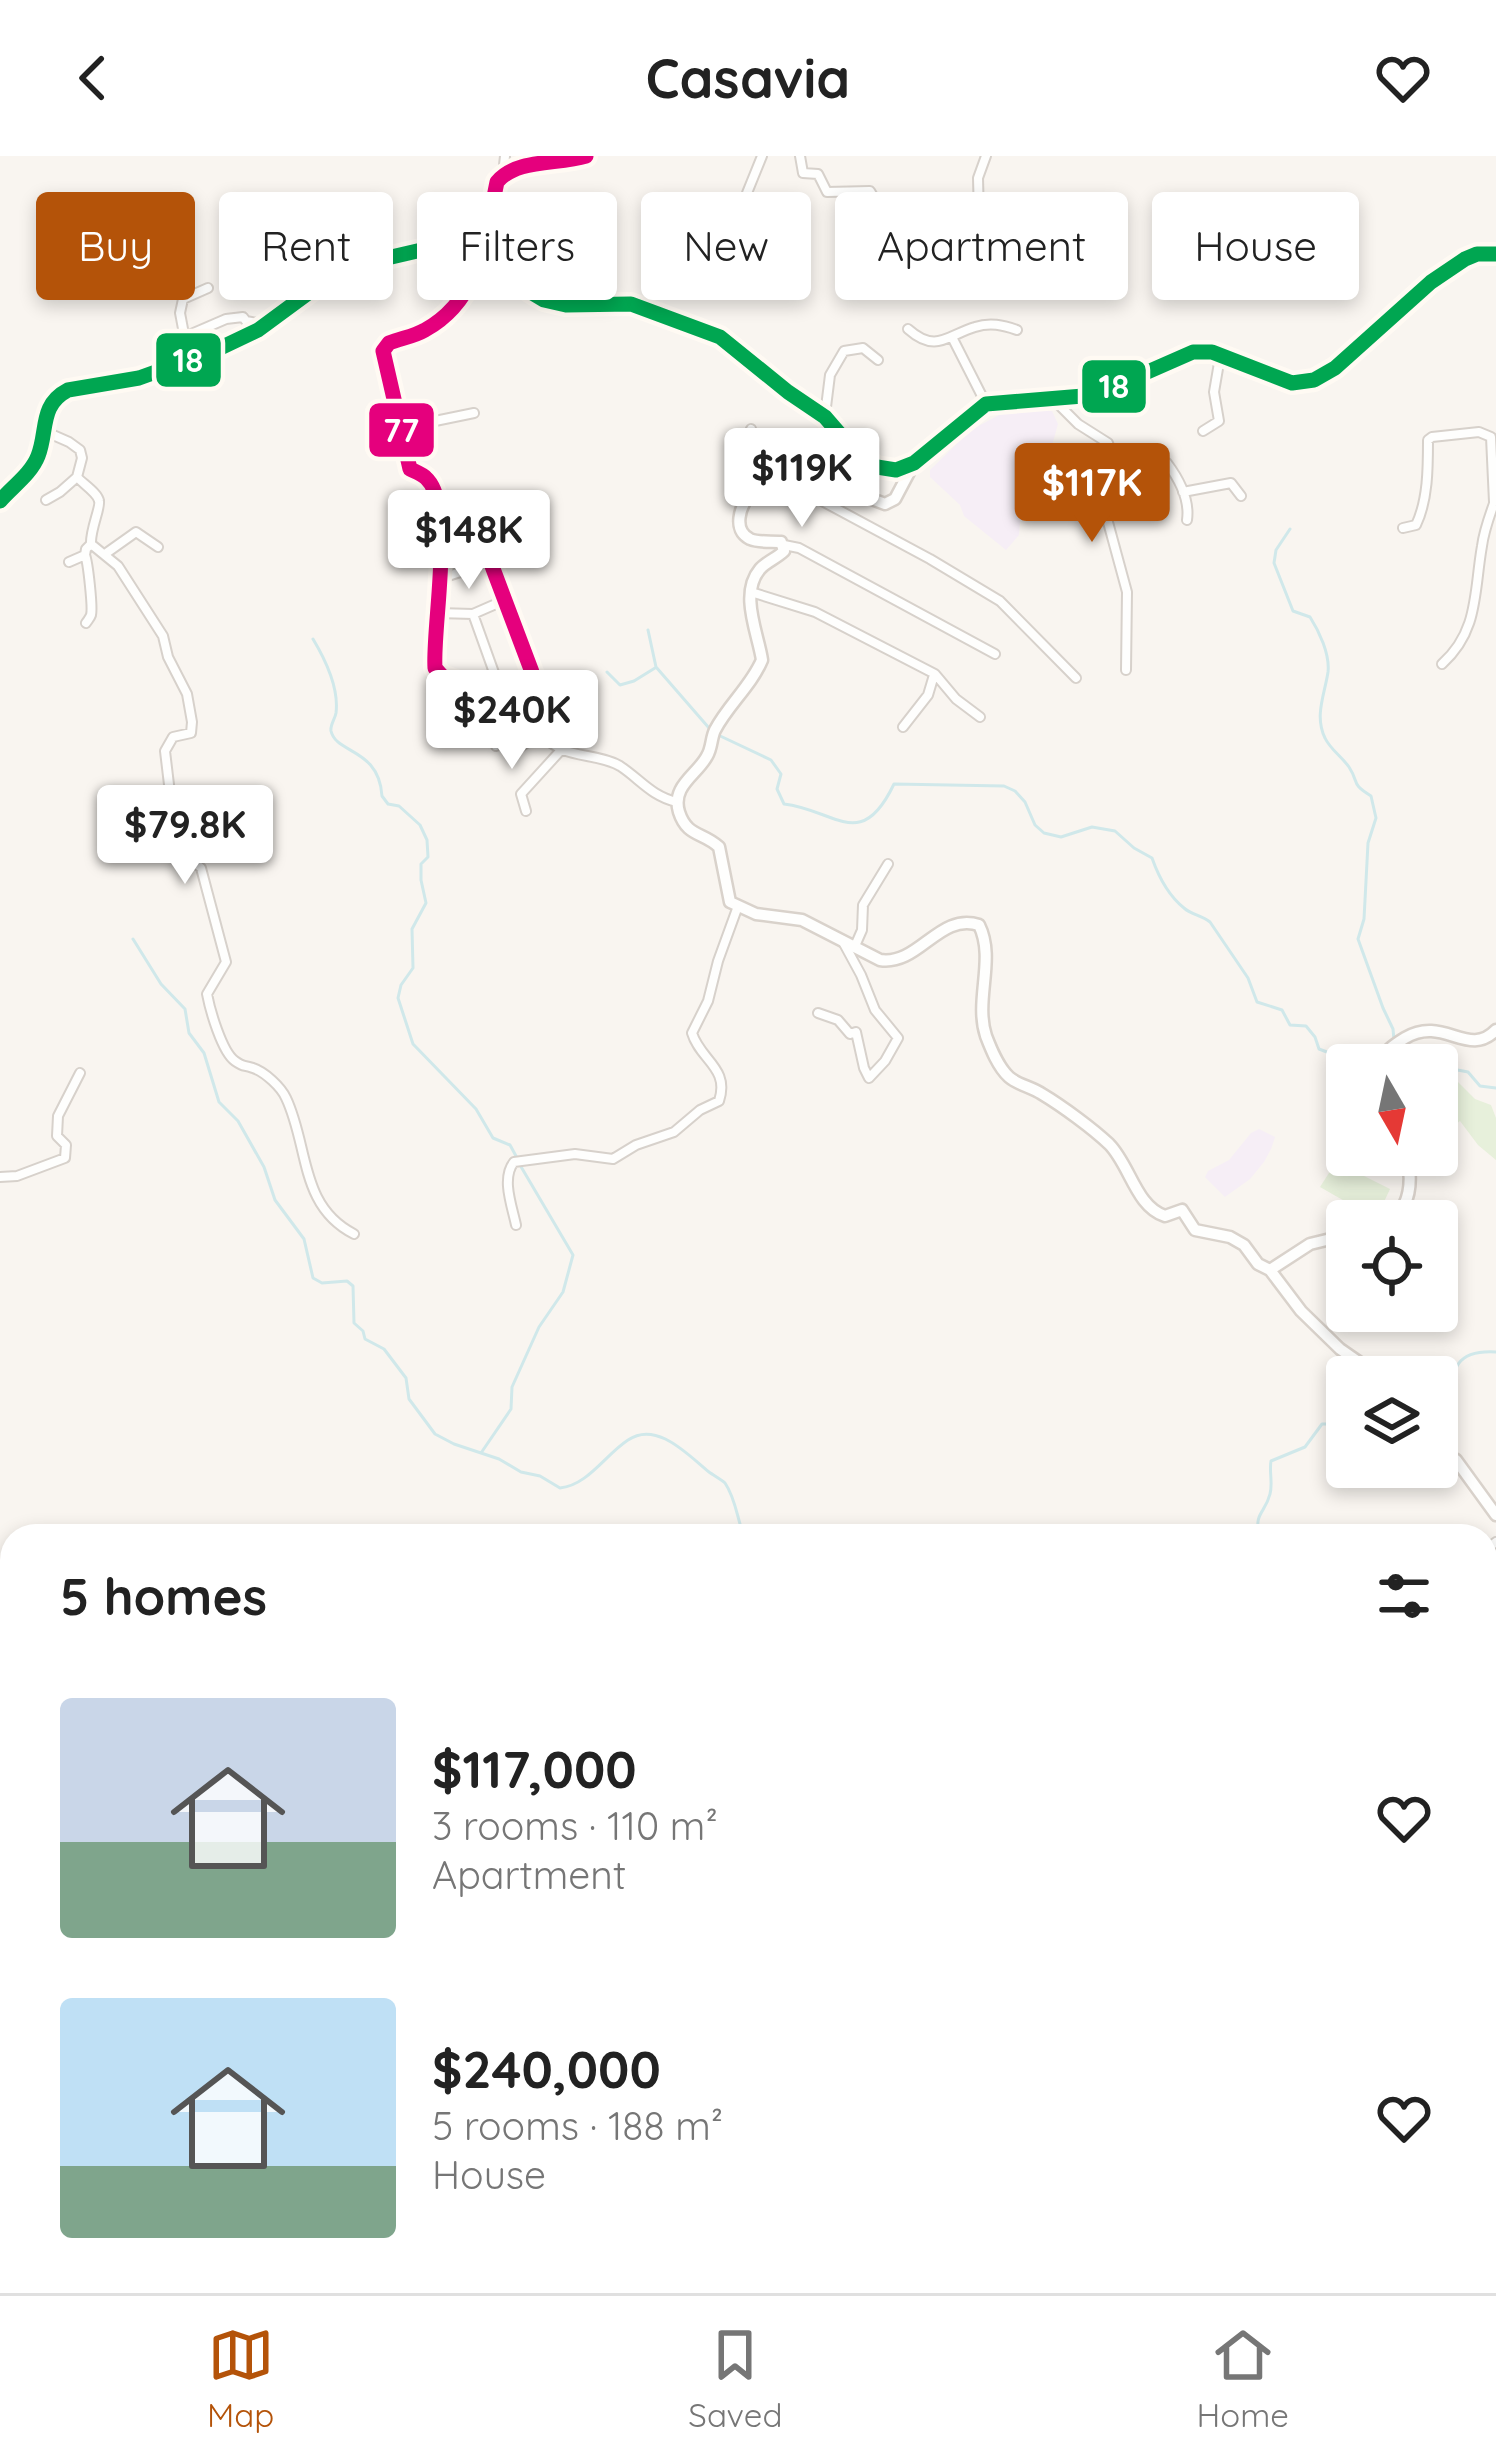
<!DOCTYPE html>
<meta charset="utf-8">
<style>
:root{--surface:#fff;--page:#f6f6f6;--text:#222;--muted:#767676;--line:#e0e0e0;--accent:#b45309}
body{margin:0;font-family:Quicksand,sans-serif;background:var(--page);color:var(--text);height:100vh;display:flex;flex-direction:column;font-size:45px;white-space:nowrap}
*{box-sizing:border-box;margin:0}
p{font-size:39px;color:var(--muted)}
.icon{flex:none;width:66px;height:66px;fill:none;stroke:currentColor;stroke-width:2;stroke-linecap:round;stroke-linejoin:round}
.map{position:relative;flex:1;overflow:hidden}
.drawer{position:absolute;left:0px;top:1368px;width:1497px;height:771px;display:flex;flex-direction:column;background:var(--surface);border-radius:36px 36px 0 0;box-shadow:0 6px 18px #0003}
.drawer>*{flex:none}
.guide{position:absolute;left:36px;top:36px;width:1425px;height:108px;display:flex;gap:24px}
.needle{width:78px;rotate:171deg}
.controls{position:absolute;left:1326px;top:888px;display:grid;gap:24px}
.controls a{display:grid;place-items:center;width:132px;height:132px;border-radius:12px;background:var(--surface);box-shadow:0 6px 18px #0003;font-size:60px}
.price{position:absolute;translate:-50% -102px;padding:0 27px;border-radius:12px;background:#fff;color:#222;font-size:39px;line-height:78px;filter:drop-shadow(0 3px 6px #0008)}
.price::after{content:'';position:absolute;left:50%;top:72px;width:36px;height:27px;margin-left:-18px;background:inherit;clip-path:polygon(0 0,100% 0,50% 100%)}
.price.selected{background:var(--accent);color:#fff}
ul{padding:0;list-style:none}
li{display:flex;align-items:center;gap:36px;height:300px;padding:0 60px}
li span{display:grid;place-items:center;flex:none;width:336px;height:240px;border-radius:12px;color:#555}
li>.icon{margin-inline-start:auto}
span .icon{width:144px;height:144px;fill:#fffc;stroke-width:1}
li b{font-size:51px}
h2{display:flex;justify-content:space-between;align-items:center;height:144px;padding:0 60px;font-size:51px}
.tag{padding:0 42px;border-radius:12px;background:var(--surface);box-shadow:0 6px 18px #0003;font-size:42px;line-height:108px}
.tag.selected{background:var(--accent);color:#fff}
header{display:flex;justify-content:space-between;align-items:center;height:156px;padding:0 60px;background:var(--surface);font-size:54px;font-weight:700}
.tab-bar{display:flex;justify-content:space-around;align-items:center;height:168px;border-top:3px solid var(--line);background:var(--surface);font-size:33px;color:var(--muted)}
.tab-bar a{display:grid;justify-items:center;gap:6px}
.tab-bar .selected{color:var(--accent)}
.map>svg:first-child{display:block}
.education{fill:#f6eef6}
.green{fill:#e7f0db}
.lines{fill:none;stroke-linecap:round;stroke-linejoin:round}
.stream{stroke:#d0e8ea;stroke-width:3}
.street-casing{stroke:#d7d1cb;stroke-width:12}
.secondary-casing{stroke:#d9d2cb;stroke-width:15}
.highway-casing{stroke:#dad1cc;stroke-width:18}
.street{stroke:#fefefd;stroke-width:8}
.secondary{stroke:#fefefd;stroke-width:10}
.highway{stroke:#f2eae7;stroke-width:14}
.bus-1-casing{stroke:#fffaf3;stroke-width:24}
.bus-2-casing{stroke:#fffaf3;stroke-width:24}
.bus-1{stroke:#00a651;stroke-width:15}
.bus-2{stroke:#e5007d;stroke-width:15}
.line-badge{stroke:#fffaf3;stroke-width:4.5}
.badge-label{font-size:33px;text-anchor:middle;font-weight:bold;fill:#fff}
</style>
<header><svg class="icon" aria-label="back" viewBox="0 0 24 24"><path d="M15 5l-7 7 7 7"/></svg>Casavia<svg class="icon" aria-label="heart" viewBox="0 0 24 24"><path d="M12 20l-8-8c-3-5 5-10 8-4 3-6 11-1 8 4z"/></svg></header>
<div class="map">
<svg width="1496" height="2137" viewBox="0 0 1496 2137">
<rect width="100%" height="100%" fill="#f9f5f0"/>
<path class="education" d="M1014,251L1052,255L1058,268L1051,293L1041,303L1021,353L1019,379L1006,394L964,360L960,349L930,321V314L971,274Z
M1259,973L1275,981L1271,993L1264,1006L1250,1023L1225,1041L1205,1021L1208,1015L1229,1004L1251,977Z"/>
<path class="green" d="M1449,917L1475,943L1491,949L1496,962V1004L1478,989L1460,965L1456,968L1437,941V918Z
M1336,1006L1390,1033L1376,1063L1320,1031Z"/>
<g class="lines">
<path class="stream" d="M1290,373L1276,394L1274,407L1293,455L1310,461C1319,475 1330,498 1328,516C1325,537 1314,560 1325,582C1330,593 1342,601 1349,611C1360,628 1350,627 1371,640L1376,662L1368,687L1364,763L1358,783L1383,852L1393,873L1394,884
M648,474L656,511L709,572
M313,483C325,503 339,533 336,557C335,563 330,569 331,575C336,598 379,592 382,640L388,648L399,650L420,669L427,684L428,701L421,708V724L426,747L412,773L413,812L401,829L398,842L413,888L476,953L493,982L510,989L516,1000
M607,516L620,529L634,525L655,512
M716,578L771,604L781,618L777,633L784,648C836,654 861,697 894,628L1004,630L1015,635L1025,646L1035,669L1044,677L1061,681L1092,671L1115,675L1134,692L1152,702C1158,719 1169,740 1184,752C1192,759 1201,759 1210,766L1248,822L1257,846L1282,854L1290,869L1306,870L1315,881L1319,893L1340,901L1347,909
M133,783L161,828L185,853L189,877L204,897L219,946L238,965L264,1011L275,1044L304,1083L313,1122L322,1127L347,1125L353,1130L354,1167L363,1175L365,1183L384,1193L406,1222L409,1243L435,1278L454,1288L499,1303L521,1316L540,1320L560,1332C588,1329 605,1299 628,1284C657,1264 689,1300 709,1316C713,1319 722,1324 725,1327C736,1343 737,1363 744,1380
M1395,893L1396,897L1412,899L1435,909
M1437,910L1468,916L1480,930L1496,932
M1437,1270L1447,1264C1454,1225 1445,1193 1496,1196
M481,1297L511,1253L512,1231L539,1171L563,1136L573,1099L520,1009
M1259,1380C1254,1356 1265,1358 1270,1338C1273,1328 1269,1315 1271,1305L1305,1291L1322,1268H1347
M1034,2127L1041,2137
M1073,2137L1076,2127"/>
<g class="street-casing">
<path id="street" d="M800,0L803,17L818,18L827,36L870,35L882,55
M503,18L505,0
M747,37L762,0
M900,124L941,106L954,84L979,61L978,22L986,0
M208,132L183,143L180,157L184,178L189,179L226,163L243,161L246,165L263,168
M908,173C936,198 948,179 975,171C990,166 1003,169 1017,174
M953,183L986,248
M1055,245L1078,268L1108,287L1117,311L1157,304L1167,307C1179,323 1190,343 1187,364
M825,259L830,219L844,195L863,192L878,204
M401,272L474,257
M44,275L69,286L80,294L82,302L77,321C82,327 98,337 99,345C101,351 90,374 91,388L118,410L163,480L168,501L187,538L192,566L191,577L173,581L165,595L170,637L166,673L175,690L201,712L226,806L207,838C210,854 222,896 235,905C245,912 242,908 253,912C265,916 281,931 286,942C309,990 299,1050 354,1078
M1203,275L1219,265L1214,236L1220,201
M1117,311L1099,316L1096,322L1127,436L1126,514
M1183,336L1231,327L1241,340
M809,338L930,403L1000,445L1076,522
M750,339L735,326L741,296L751,273
M46,344L60,336L77,321
M472,357L541,540L543,548L540,552H531L442,520L435,512C432,472 456,349 426,322C422,318 416,316 410,313L384,203L385,190L389,187C453,163 462,154 484,89
M1403,372L1416,369C1428,344 1428,312 1428,284L1432,281L1479,276L1491,281L1494,346
M784,389L799,392L995,498
M105,398L136,376L158,391
M85,399C88,406 93,452 91,459C90,462 88,464 86,467
M69,406L85,399L86,393L91,388
M439,423L491,406
M751,436L815,456L935,518L956,543L980,561
M438,457L473,458L505,444
M473,458L497,525L498,540L492,558L496,590
M1442,508C1479,475 1474,435 1482,390C1484,374 1490,358 1496,342
M903,571L928,539L934,519
M520,591C544,574 542,584 563,594C581,601 603,600 620,610C640,623 651,640 677,646
M526,655L521,638L562,593
M855,790L862,774L863,749L888,708
M818,857L838,864L850,878L856,876L864,912L869,922L885,905L898,882L875,854L861,819L842,784
M0,1021L17,1020L65,1002L66,989L57,980L58,960L80,917
M516,1069C512,1050 501,1022 514,1006L575,998L613,1003L636,989L674,976L700,954L719,945C730,912 700,904 692,877L708,845L718,805L738,750
M1485,1394L1496,1386
M0,1680L12,1672
M373,2127L378,2137
M1433,2127L1436,2137
M242,2137L248,2127
M283,2137L292,2127
M397,2137L408,2131H416L419,2137"/>
</g>
<g class="secondary-casing">
<path id="secondary" d="M484,87L497,26C517,2 558,9 586,0
M914,307L895,343L885,348L848,334L750,339C740,350 732,374 750,383C759,387 772,385 781,386L784,395C777,402 766,406 760,413C739,438 758,477 762,504C751,530 728,549 715,574C711,582 712,592 707,600C697,619 671,630 679,656C687,681 703,676 719,691L730,746L756,758L802,764L880,804C919,810 939,756 979,769C996,803 974,844 986,880C991,893 998,911 1009,921C1018,929 1032,931 1042,938C1062,950 1092,972 1109,988C1130,1009 1136,1051 1165,1060L1182,1054L1195,1074L1230,1081L1244,1089L1258,1108L1270,1114L1301,1155L1340,1193L1363,1209L1375,1221
M1379,909C1385,895 1392,890 1405,882C1444,859 1468,903 1496,874
M1389,1065C1412,1051 1412,1023 1407,999
M1270,1114L1310,1088L1347,1079
M1437,1294L1456,1304L1496,1359
M0,1861H12
M0,2075L12,2058"/>
</g>
<g class="highway-casing">
<path id="highway" d="M0,345C12,331 31,318 38,300C48,275 39,249 68,234L139,222L214,195L258,174L330,121L357,109L443,89L484,87L506,100L521,117L529,135L544,144L566,149L631,148L720,181L788,236L825,261L857,298L877,311L896,314L914,307L986,248L1095,239L1193,196H1212L1292,227L1314,224L1335,212L1431,126L1465,103L1477,98H1496"/>
</g>
<use href="#street" class="street"/>
<use href="#secondary" class="secondary"/>
<use href="#highway" class="highway"/>
<g class="bus-1-casing">
<path id="bus-1" d="M0,345C12,331 31,318 38,300C48,275 39,249 68,234L139,222L214,195L258,174L330,121L357,109L443,89L484,87L506,100L521,117L529,135L544,144L566,149L631,148L720,181L788,236L825,261L857,298L877,311L896,314L914,307L986,248L1095,239L1193,196H1212L1292,227L1314,224L1335,212L1431,126L1465,103L1477,98H1496"/>
</g>
<g class="bus-2-casing">
<path id="bus-2" d="M472,357L541,540L543,548L540,552H531L442,520L435,512C432,472 456,349 426,322C422,318 416,316 410,313L383,195L389,187C401,182 413,181 425,174C481,143 485,83 497,26C517,2 558,9 586,0"/>
</g>
<use href="#bus-1" class="bus-1"/>
<use href="#bus-2" class="bus-2"/>
</g>
<g class="line-badge">
<rect x="154" y="175" width="69" height="58" rx="12" fill="#00a651"/>
<rect x="1080" y="202" width="68" height="57" rx="12" fill="#00a651"/>
<rect x="367" y="245" width="69" height="58" rx="12" fill="#e5007d"/>
</g>
<g class="badge-label">
<text x="188" y="216">18</text>
<text x="1114" y="242">18</text>
<text x="401" y="286">77</text>
</g>
</svg>
<div class="controls">
<a><svg class="needle" viewBox="-14 -14 28 28"><path d="M0-13l5 13h-10z" fill="#e53935"/><path d="M0 13l5-13h-10z" fill="#767676"/></svg></a>
<a><svg class="icon" aria-label="locate" viewBox="0 0 24 24"><circle cx="12" cy="12" r="6"/><path d="M12 2v4M12 18v4M2 12h4M18 12h4"/></svg></a>
<a><svg class="icon" aria-label="layers" viewBox="0 0 24 24"><path d="M12 4l9 5-9 5-9-5zM3 14l9 5 9-5"/></svg></a>
</div>
<b class="price" style="left:802px;top:374px">$119K</b>
<b class="price selected" style="left:1092px;top:389px">$117K</b>
<b class="price" style="left:469px;top:436px">$148K</b>
<b class="price" style="left:512px;top:616px">$240K</b>
<b class="price" style="left:185px;top:731px">$79.8K</b>
<div class="guide">
<a class="tag selected">Buy</a>
<a class="tag">Rent</a>
<a class="tag">Filters</a>
<a class="tag">New</a>
<a class="tag">Apartment</a>
<a class="tag">House</a>
</div>
<section class="drawer">
<h2>5 homes<svg class="icon" aria-label="filters" viewBox="0 0 24 24"><path d="M4 7h16M4 17h16"/><circle cx="9" cy="7" r="2"/><circle cx="15" cy="17" r="2"/></svg></h2>
<ul>
<li><span style="background:linear-gradient(#c9d6e8 60%,#7fa58c 0)"><svg class="icon" aria-label="home" viewBox="0 0 24 24"><path d="M3 11l9-7 9 7M6 9v11h12V9"/></svg></span><div><b>$117,000</b><p>3 rooms · 110 m²</p><p>Apartment</p></div><svg class="icon" aria-label="heart" viewBox="0 0 24 24"><path d="M12 20l-8-8c-3-5 5-10 8-4 3-6 11-1 8 4z"/></svg></li>
<li><span style="background:linear-gradient(#bfe0f5 70%,#7fa58c 0)"><svg class="icon" aria-label="home" viewBox="0 0 24 24"><path d="M3 11l9-7 9 7M6 9v11h12V9"/></svg></span><div><b>$240,000</b><p>5 rooms · 188 m²</p><p>House</p></div><svg class="icon" aria-label="heart" viewBox="0 0 24 24"><path d="M12 20l-8-8c-3-5 5-10 8-4 3-6 11-1 8 4z"/></svg></li>
</ul>
</section>
</div>
<nav class="tab-bar">
<a class="selected"><svg class="icon" aria-label="map" viewBox="0 0 24 24"><path d="M3 6l6-2 6 2 6-2v14l-6 2-6-2-6 2zM9 4v14M15 6v14"/></svg>Map</a>
<a><svg class="icon" aria-label="saved" viewBox="0 0 24 24"><path d="M7 4h10v16l-5-4-5 4z"/></svg>Saved</a>
<a><svg class="icon" aria-label="home" viewBox="0 0 24 24"><path d="M3 11l9-7 9 7M6 9v11h12V9"/></svg>Home</a>
</nav>
